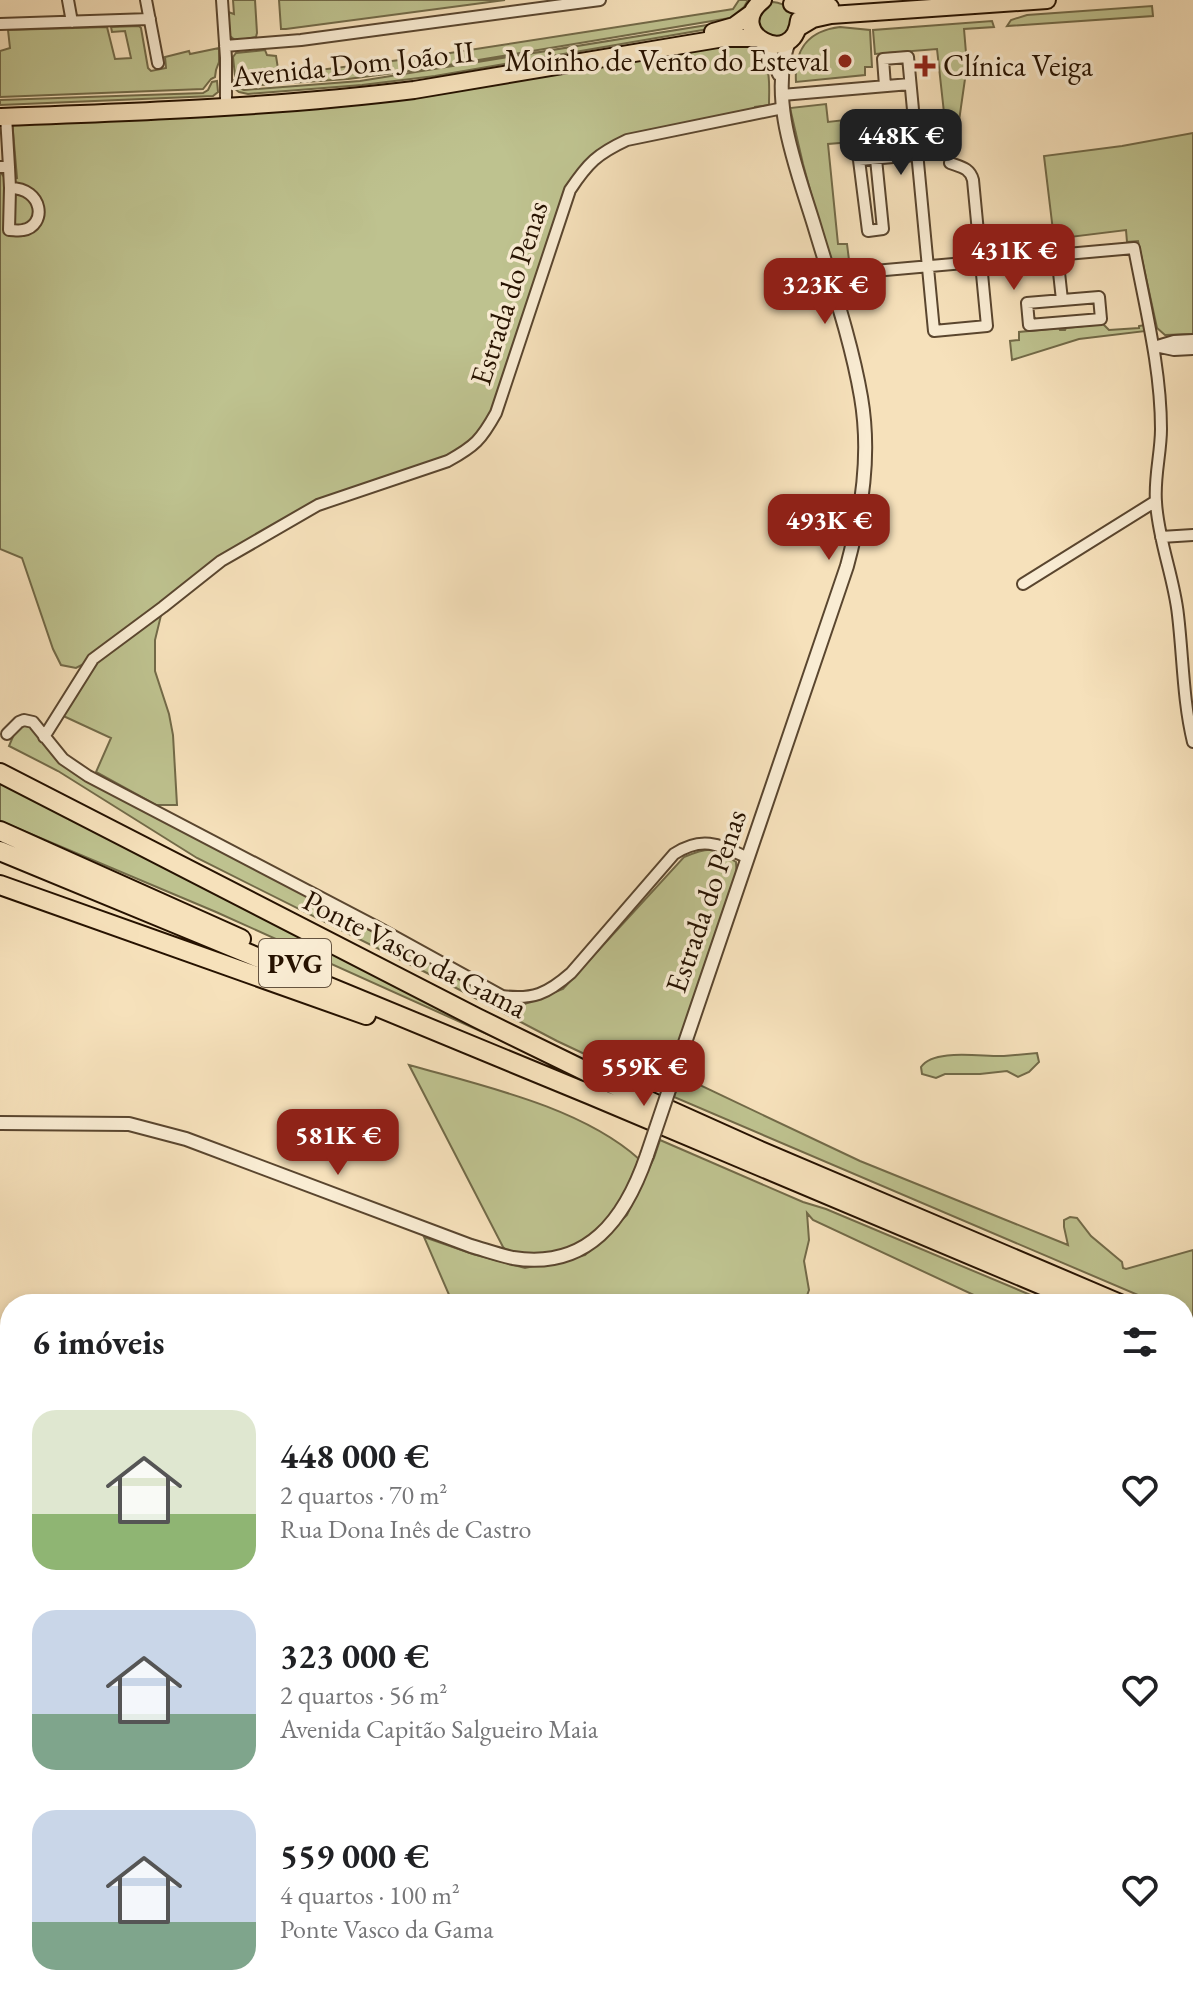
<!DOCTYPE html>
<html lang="pt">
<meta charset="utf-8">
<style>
:root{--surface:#fff;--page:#f6f6f6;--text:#202124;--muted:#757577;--accent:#8f2418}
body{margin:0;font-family:"EB Garamond",serif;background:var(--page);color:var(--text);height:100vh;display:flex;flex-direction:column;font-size:30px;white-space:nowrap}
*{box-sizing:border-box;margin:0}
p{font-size:26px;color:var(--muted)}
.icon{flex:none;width:44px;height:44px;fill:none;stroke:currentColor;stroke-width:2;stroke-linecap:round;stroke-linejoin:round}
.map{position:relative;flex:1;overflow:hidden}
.panel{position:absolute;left:0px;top:1294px;width:1194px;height:712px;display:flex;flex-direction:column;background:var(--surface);border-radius:32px 32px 0 0;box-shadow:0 4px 12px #0003}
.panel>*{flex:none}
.price{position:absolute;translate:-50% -68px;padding:0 18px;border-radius:16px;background:var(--accent);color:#fff;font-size:26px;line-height:52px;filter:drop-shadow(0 2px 4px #0008)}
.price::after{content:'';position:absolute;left:50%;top:48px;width:24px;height:18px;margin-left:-12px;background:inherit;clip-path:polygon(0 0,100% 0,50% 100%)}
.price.current{background:#222;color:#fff}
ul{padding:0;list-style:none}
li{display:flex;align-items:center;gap:24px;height:200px;padding:0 32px}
li span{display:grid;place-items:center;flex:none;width:224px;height:160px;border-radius:24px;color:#555}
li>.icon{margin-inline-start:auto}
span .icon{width:96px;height:96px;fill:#fffc;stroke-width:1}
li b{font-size:34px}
h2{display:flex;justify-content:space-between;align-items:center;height:96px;padding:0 32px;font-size:34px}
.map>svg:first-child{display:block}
.green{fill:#bec28f;stroke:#726a48;stroke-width:2}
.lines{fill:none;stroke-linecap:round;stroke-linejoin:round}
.minor-casing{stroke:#5a462f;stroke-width:14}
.tertiary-casing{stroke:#5a462f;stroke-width:16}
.primary-casing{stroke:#261200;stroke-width:20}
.motorway-casing{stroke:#261200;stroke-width:22}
.minor{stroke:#f9ecd3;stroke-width:10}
.tertiary{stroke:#f9ecd3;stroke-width:12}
.primary{stroke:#f6e1bb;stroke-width:16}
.motorway{stroke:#f6e1bb;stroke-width:18}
.tertiary-bridge-casing{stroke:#5a462f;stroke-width:16;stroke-linecap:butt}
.tertiary-bridge{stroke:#f9ecd3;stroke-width:12}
.poi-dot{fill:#8f2418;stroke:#f9ecd3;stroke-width:3}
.labels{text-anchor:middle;stroke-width:7;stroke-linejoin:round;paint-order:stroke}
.shield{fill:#f9ecd3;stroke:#65533f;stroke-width:2}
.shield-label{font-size:28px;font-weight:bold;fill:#261200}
.poi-label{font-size:30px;fill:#261200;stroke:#f9ecd3;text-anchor:end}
.street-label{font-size:30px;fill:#261200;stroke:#f9ecd3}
</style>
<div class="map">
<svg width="1193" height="2006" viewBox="0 0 1193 2006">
<rect width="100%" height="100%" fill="#f6e1bb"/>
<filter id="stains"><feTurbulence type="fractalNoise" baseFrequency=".0025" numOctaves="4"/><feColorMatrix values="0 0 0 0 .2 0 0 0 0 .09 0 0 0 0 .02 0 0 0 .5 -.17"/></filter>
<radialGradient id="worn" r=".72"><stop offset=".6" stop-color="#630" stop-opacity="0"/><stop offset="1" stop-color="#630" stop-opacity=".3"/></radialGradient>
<path class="green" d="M233,0H255L257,33L256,37L236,41L230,36L228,12L234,14Z
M279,0H505L286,29H281Z
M739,0H748L744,7L730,18L424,69L348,79L246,86L241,84L239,78L235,76L233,57L236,53L265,50L267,55L276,56L279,75L424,57L727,10L733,9Z
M773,2C784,3 798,11 793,25C792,30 784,36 779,40L761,34L756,17L767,4Z
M1152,6L1153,16L1007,26L1011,20L1027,15Z
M732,21L720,27L435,76L362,85L248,94L239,92L235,89L233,80L237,82L239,88L244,90L360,81Z
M992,21L994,27L964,29L967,65L954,156L931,154L930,142L947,140L937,49L875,54L873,30Z
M139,26L141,28L148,68L151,71L166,68L165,57L189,51L190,54L219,48V62L216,70L215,77L211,79L203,89L0,97V51L10,48L8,30L107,27L115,59L131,58L125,31L112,32L111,27Z
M840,27L870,30L872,67H865V75L796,82C794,50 807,31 840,27Z
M732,45L749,46C773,61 769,79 769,105L755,107L753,120L627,140L604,151L570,191L496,413L466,450L318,505L221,561L163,607L155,640V671L169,714L173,735L177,805H156L96,772L111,738L59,714L91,660L76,668L61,665L53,649L22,558L0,549V172L5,178H17L12,120L578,69Z
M217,81L218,92L213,96L0,105V100L203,93L208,90L212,82Z
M826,104L828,122L880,116L883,139L902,137L903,148L874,151L873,149L866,150V152L853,153L852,142L828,144L838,244H847L849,260H851L852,268L839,270L831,266L803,164L790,108Z
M1193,133V334L1165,335L1157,328L1138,241L1127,242L1126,230L1054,239L1044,156L1122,146Z
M1103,324L1109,330L1139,328V326L1145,325L1146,331L1079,339L1012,360L1010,341L1019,340V332L1059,328L1060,330H1065L1066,328Z
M28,725L60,761L332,910L489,994L525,1004L563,989L684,857C710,846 713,847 736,862L737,882L675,1072L668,1070L661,1090L557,1041L439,979L197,858L58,771L9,746L17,727Z
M0,777L517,1044H509L216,912L0,821Z
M1037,1053L1039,1062L1029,1072L1018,1077L1007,1071L980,1074H945L936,1078L922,1074L921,1067C934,1048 982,1057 1004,1056C1015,1055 1026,1054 1037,1053Z
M409,1065C483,1086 581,1107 639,1159L623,1197L603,1226L569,1249L531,1256L508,1253L503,1247Z
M682,1074L687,1079L860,1161L1068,1245L1064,1227V1220L1070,1217L1077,1218L1091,1236L1122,1262L1123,1268L1126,1269L1193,1250V1319L1184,1315V1304H1159L674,1097Z
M660,1140L803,1202L826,1209L1052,1304H993L813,1220L807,1213L809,1240L804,1261L809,1290L804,1304H453L424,1237L473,1254L525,1268L585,1255L627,1215L654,1158Z
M1184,1760L1193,1764V1909H1184Z"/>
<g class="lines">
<g class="minor-casing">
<path id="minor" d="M68,0L72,22
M146,0L158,63
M222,0L226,58V99
M0,24L150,19
M225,46L301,40L600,0
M885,86L883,59L908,57L934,331L987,326L973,180C970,168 961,167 950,163
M782,95L910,84
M876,159L883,229L868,231L859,160L916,155
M0,167H9L6,116
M9,167L10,188L9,230C14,230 18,231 23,230C47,226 44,188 10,188
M1057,254L1062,300
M829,275L1134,248C1145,307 1161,368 1161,429C1161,453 1154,477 1156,502C1158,540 1174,577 1178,615C1183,657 1183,701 1193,742
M1099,297L1101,319L1029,325L1027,303Z
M1154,347L1174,341L1193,340
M1160,347L1174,350L1193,349
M1161,537L1193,535
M1023,584L1156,501
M7,734L19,722L24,720L33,722L63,759L88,776L375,926L502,996C533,1000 547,994 571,973L674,854C703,835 720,845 748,858
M44,737L93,659L163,607L221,561L318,505L448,461C475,446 481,440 496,413L570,190C588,163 597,154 627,140L783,108
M858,1996L862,2006"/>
</g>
<g class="tertiary-casing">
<path id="tertiary" d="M762,42L771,54L779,74
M675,1072L847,566C862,510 871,455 861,397C851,339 831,282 814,225C797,169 768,99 789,41
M0,1123L129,1124L186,1139L471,1246C485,1250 499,1255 513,1258C588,1270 625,1219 647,1155
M1184,1560L1193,1559
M0,1729L10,1727"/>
</g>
<g class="primary-casing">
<path id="primary" d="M763,0C722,32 794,71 799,20
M792,4L808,8L830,7
M798,28L813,19L831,15L1047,0
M713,32L734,26L752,13
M0,117C138,112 277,107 414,90L724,38H758"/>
</g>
<g class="motorway-casing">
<path id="motorway" d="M0,773L477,1018L620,1088L758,1150L1120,1304
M0,831L241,939
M0,851L591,1095L1087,1304
M0,885L366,1015
M1184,1331L1193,1335
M1184,1345L1193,1349"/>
</g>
<use href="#minor" class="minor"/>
<use href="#tertiary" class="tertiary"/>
<use href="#primary" class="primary"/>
<use href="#motorway" class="motorway"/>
<g class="tertiary-bridge-casing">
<path id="tertiary-bridge" d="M647,1155L675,1072"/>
</g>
<use href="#tertiary-bridge" class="tertiary-bridge"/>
</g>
<g class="poi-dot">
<circle cx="845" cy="61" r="8"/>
<path d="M921 54h8v8h8v8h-8v8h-8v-8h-8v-8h8z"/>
</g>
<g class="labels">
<rect class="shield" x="259" y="939" width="72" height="48" rx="6"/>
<g class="shield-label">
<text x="295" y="973">PVG</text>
</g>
<g class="poi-label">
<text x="829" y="71">Moinho de Vento do Esteval</text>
<text x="943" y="76" text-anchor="start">Clínica Veiga</text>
</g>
<g class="street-label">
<text transform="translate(353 64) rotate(-6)" y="10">Avenida Dom João II</text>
<text transform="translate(509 293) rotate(-72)" y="10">Estrada do Penas</text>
<text transform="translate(706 901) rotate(-71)" y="10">Estrada do Penas</text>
<text transform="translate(415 954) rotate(27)" y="10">Ponte Vasco da Gama</text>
</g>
</g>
<rect width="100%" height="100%" filter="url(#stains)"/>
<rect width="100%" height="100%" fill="url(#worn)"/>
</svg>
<b class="price current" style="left:901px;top:177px">448K €</b>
<b class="price" style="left:1014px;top:292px">431K €</b>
<b class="price" style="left:825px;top:326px">323K €</b>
<b class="price" style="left:829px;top:562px">493K €</b>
<b class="price" style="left:644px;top:1108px">559K €</b>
<b class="price" style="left:338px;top:1177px">581K €</b>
<section class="panel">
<h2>6 imóveis<svg class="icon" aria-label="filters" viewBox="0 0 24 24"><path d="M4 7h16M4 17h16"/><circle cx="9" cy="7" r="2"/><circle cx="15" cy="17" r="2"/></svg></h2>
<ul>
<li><span style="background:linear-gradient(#dfe7d0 65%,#8fb573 0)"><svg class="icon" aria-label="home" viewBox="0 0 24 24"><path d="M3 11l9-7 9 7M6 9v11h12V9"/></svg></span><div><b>448 000 €</b><p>2 quartos · 70 m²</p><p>Rua Dona Inês de Castro</p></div><svg class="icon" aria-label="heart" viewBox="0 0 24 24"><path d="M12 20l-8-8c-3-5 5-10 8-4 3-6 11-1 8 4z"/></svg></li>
<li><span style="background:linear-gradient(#c9d6e8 65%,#7fa58c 0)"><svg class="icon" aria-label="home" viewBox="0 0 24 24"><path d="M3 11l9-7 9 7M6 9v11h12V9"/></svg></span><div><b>323 000 €</b><p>2 quartos · 56 m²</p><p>Avenida Capitão Salgueiro Maia</p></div><svg class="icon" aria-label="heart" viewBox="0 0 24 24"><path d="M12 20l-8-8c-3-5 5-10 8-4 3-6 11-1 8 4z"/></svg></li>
<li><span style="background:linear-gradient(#c9d6e8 70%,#7fa58c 0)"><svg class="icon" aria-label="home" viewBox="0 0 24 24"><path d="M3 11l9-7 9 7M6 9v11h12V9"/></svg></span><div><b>559 000 €</b><p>4 quartos · 100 m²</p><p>Ponte Vasco da Gama</p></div><svg class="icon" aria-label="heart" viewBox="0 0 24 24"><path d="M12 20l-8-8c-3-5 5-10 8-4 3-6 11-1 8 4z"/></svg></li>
</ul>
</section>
</div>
